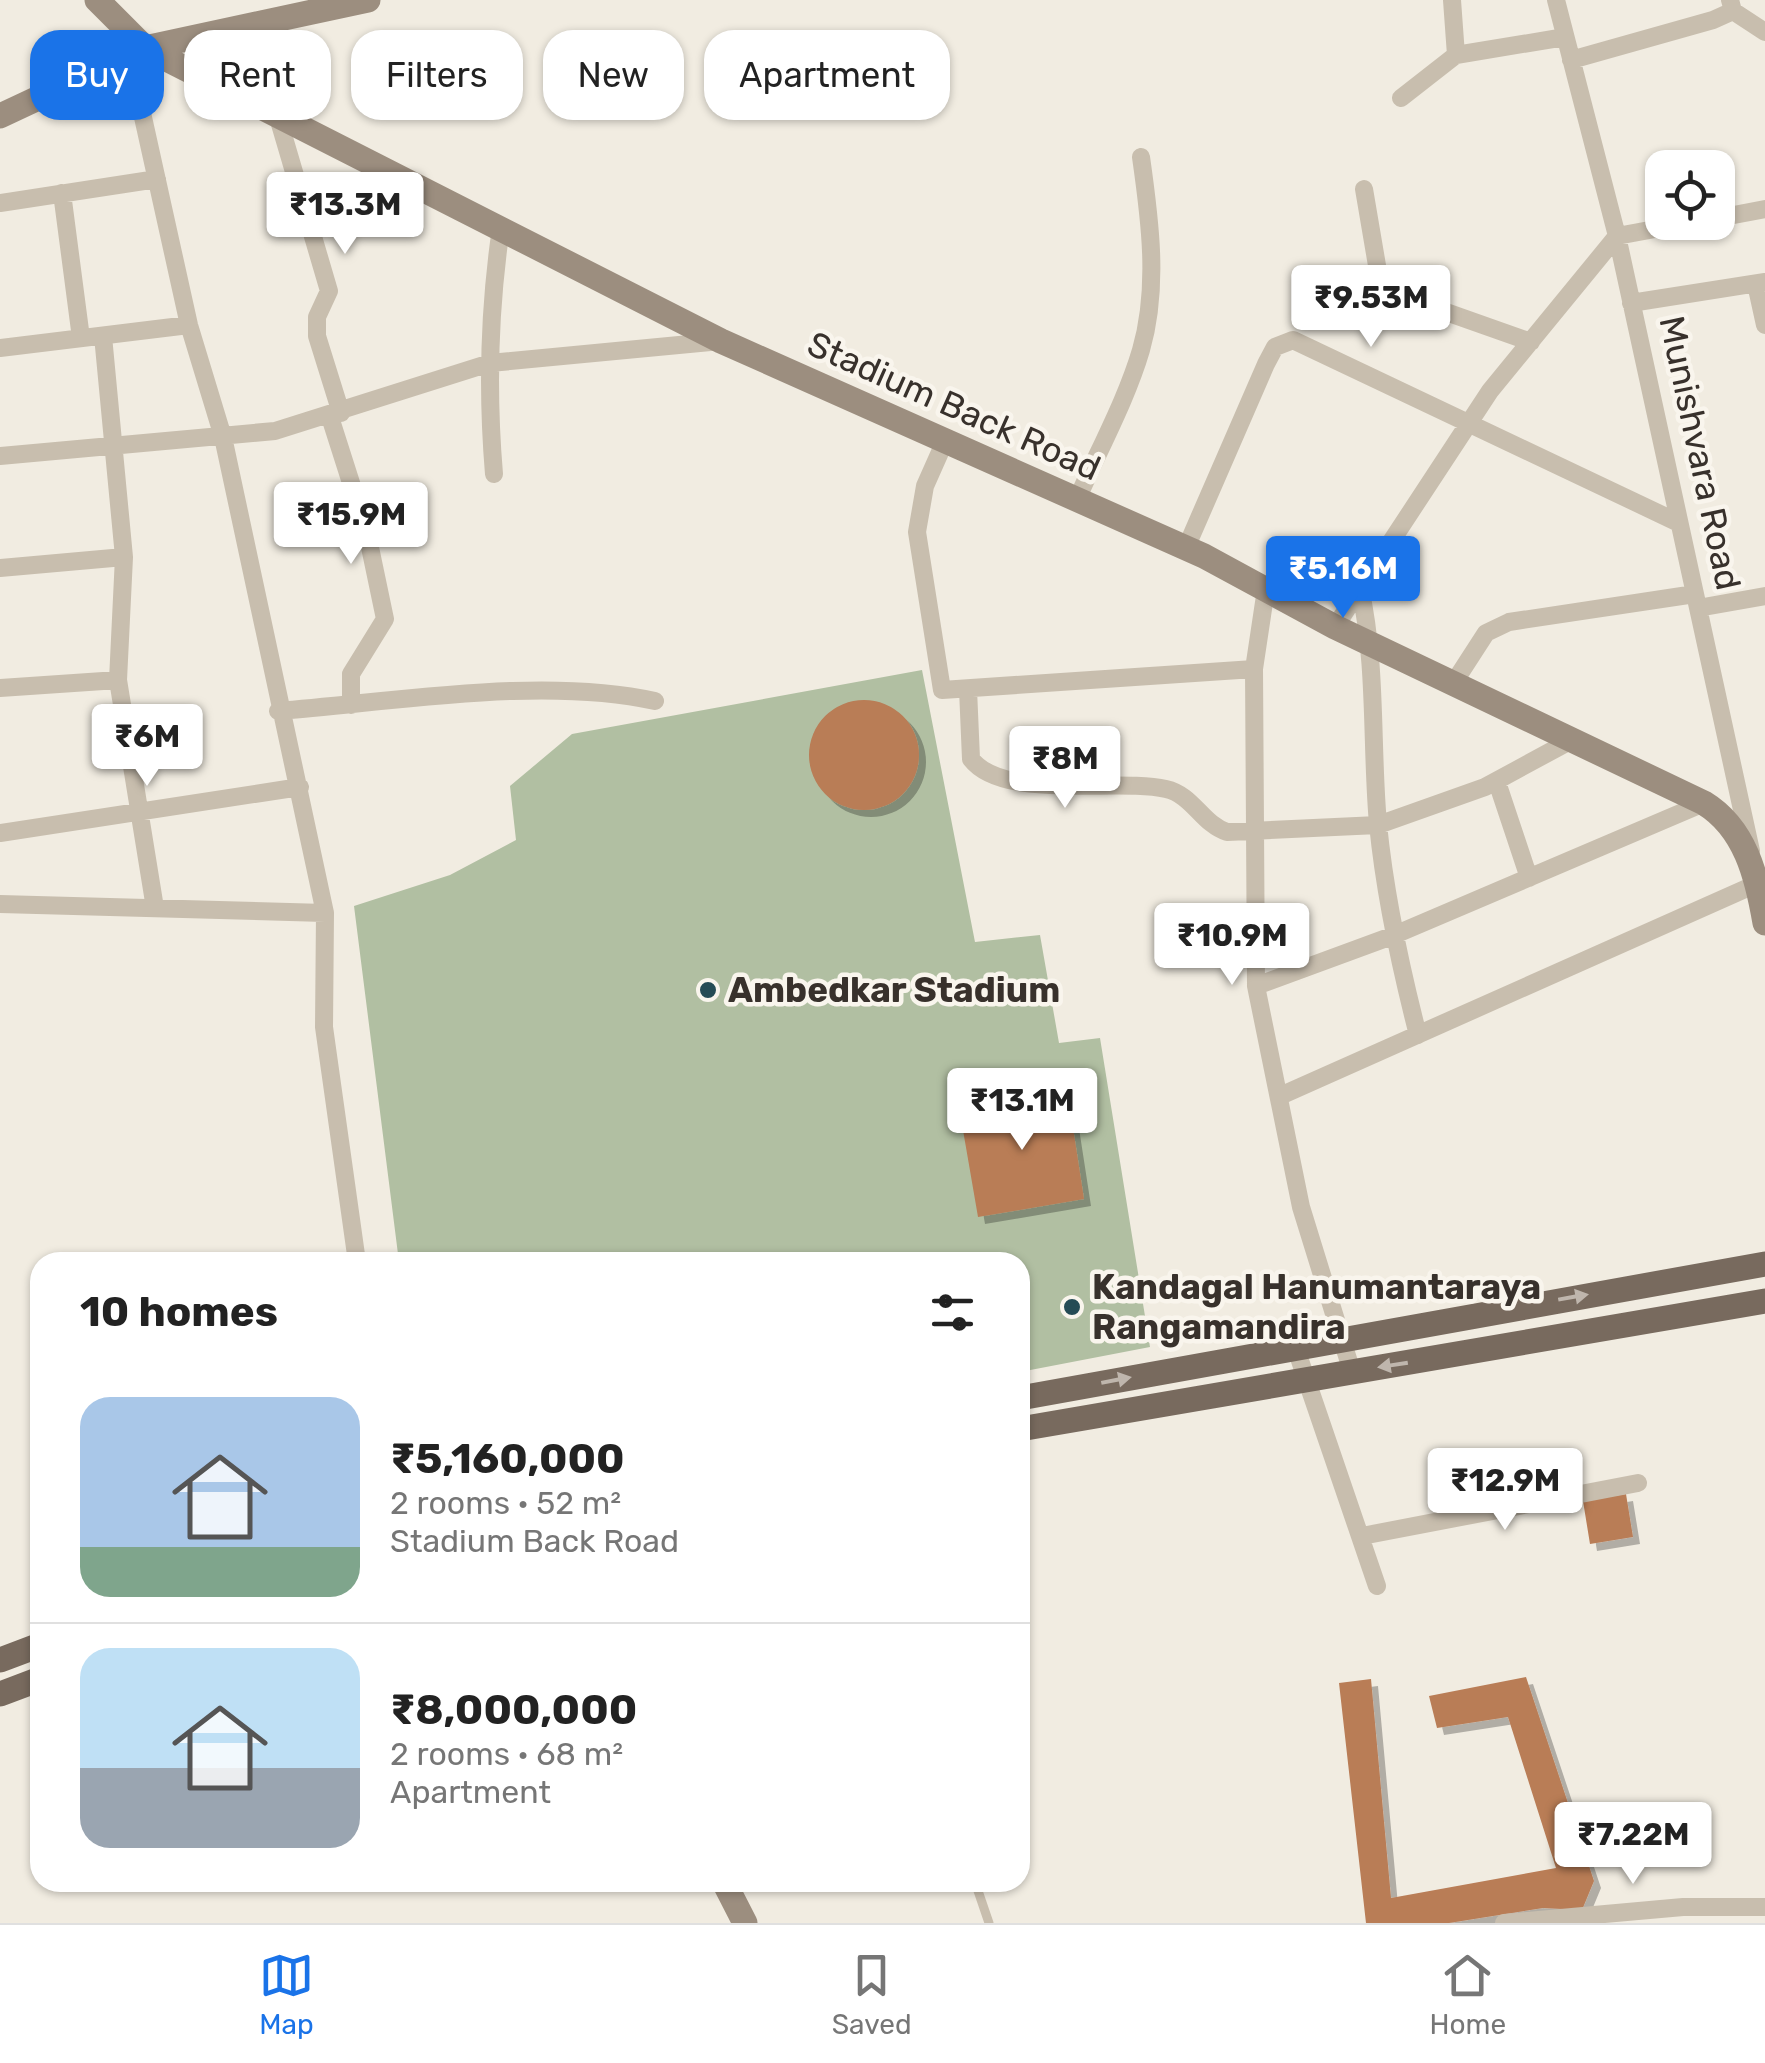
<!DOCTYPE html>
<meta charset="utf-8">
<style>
:root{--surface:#fff;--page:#f6f6f6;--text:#222;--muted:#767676;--line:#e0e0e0;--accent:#1a73e8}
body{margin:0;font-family:Rubik,sans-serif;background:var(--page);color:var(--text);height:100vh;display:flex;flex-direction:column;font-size:38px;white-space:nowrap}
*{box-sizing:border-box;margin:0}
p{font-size:32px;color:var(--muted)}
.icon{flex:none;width:55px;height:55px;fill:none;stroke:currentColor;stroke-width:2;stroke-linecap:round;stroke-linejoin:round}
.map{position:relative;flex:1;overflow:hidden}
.side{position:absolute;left:30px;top:1252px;width:1000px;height:640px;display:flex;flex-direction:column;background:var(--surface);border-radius:30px;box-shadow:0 2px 8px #0004}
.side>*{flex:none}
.hud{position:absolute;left:30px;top:30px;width:1000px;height:90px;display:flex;gap:20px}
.fabs{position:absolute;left:1645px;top:150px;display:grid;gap:20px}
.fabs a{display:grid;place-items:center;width:90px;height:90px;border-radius:20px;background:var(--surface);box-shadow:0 2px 8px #0004;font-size:50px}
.price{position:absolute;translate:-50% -85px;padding:0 22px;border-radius:10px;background:#fff;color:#222;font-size:32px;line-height:65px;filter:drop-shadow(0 2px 5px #0008)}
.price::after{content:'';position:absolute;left:50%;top:60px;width:30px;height:22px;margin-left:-15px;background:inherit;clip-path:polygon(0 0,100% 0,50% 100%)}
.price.selected{background:var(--accent);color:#fff}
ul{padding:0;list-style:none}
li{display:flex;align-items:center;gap:30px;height:250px;padding:0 50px}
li+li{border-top:2px solid var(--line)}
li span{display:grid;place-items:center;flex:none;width:280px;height:200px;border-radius:30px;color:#555}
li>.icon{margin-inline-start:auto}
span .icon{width:120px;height:120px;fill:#fffc;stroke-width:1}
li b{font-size:42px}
h2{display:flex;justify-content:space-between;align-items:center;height:120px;padding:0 50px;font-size:42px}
.pill{padding:0 35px;border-radius:30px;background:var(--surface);box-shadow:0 2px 8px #0004;font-size:35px;line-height:90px}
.pill.selected{background:var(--accent);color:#fff}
.tab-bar{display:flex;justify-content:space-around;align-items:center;height:140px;border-top:2px solid var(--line);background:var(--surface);font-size:28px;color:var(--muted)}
.tab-bar a{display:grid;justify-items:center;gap:5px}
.tab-bar .selected{color:var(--accent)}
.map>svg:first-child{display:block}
.green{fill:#b1bfa2}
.building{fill:#b97d57;filter:url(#shadow)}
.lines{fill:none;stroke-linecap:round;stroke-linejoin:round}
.lane{stroke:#c8beae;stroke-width:9}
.street{stroke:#c8beae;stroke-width:18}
.secondary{stroke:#9c8e7f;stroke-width:25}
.primary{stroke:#786a5e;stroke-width:25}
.oneway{fill:#bfb6ad}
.poi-dot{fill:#254b55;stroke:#f9f5ed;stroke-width:4}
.labels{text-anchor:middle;stroke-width:9;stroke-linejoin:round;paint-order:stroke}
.street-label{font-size:35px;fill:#38312c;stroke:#f9f5ed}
.poi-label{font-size:35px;font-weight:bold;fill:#38312c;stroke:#f9f5ed;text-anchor:start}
</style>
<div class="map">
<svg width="1765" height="1923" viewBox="0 0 1765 1923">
<defs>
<filter id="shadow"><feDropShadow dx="7" dy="7" stdDeviation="0" flood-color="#0004"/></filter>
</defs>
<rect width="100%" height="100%" fill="#f1ece1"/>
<path class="green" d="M922,670L975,942L1040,935L1059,1043L1100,1038L1150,1347L1020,1372V1262H399L354,906L450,875L516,840L510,786L572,734Z"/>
<path class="building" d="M809 755a55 55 0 1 1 110 0a55 55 0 1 1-110 0Z
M1067,1089L1084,1199L978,1217L959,1107Z
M1626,1494L1633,1537L1590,1544L1583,1501Z
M1526,1677L1594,1881L1582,1910L1543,1908L1449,1923H1366L1339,1683L1371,1679L1391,1898L1556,1868L1508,1717L1437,1728L1429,1696Z"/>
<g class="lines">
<path class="lane" d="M975,1882L989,1923"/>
<path class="street" d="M1452,0L1456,55
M1556,0L1617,236L1751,851
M1733,11L1765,32
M129,54L189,325L223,437L325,913L324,1027L357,1262
M1571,60L1713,20L1733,11L1730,0
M1401,98L1456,55L1565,37
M277,114L329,291L317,317V336L341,413
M1364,189L1381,289L1531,342
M62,193L81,338
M0,203L157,179
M1718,218L1765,209
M1756,284L1765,325
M1631,303L1765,282
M103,336L124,557L118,680L155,908
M0,348L189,325
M330,417L367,533L385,619L351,674V705
M945,441L925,486L917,532L942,690L1254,669
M0,456L275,431L490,363L721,341
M494,474C487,391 489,310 501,228
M1077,500C1098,451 1126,401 1141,350C1159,288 1150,220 1141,157
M1186,548L1266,364L1275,347L1293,340L1679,523
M0,568L124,557
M1360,588C1377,666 1371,745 1378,824C1385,896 1400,965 1418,1035
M1266,589L1254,669L1256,986L1301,1207L1352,1372
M1698,608L1765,596
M1335,627L1490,391L1617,236L1693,222
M1453,684L1486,633L1509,622L1695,594
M0,688L118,680
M968,689L971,759C1003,801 1118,778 1166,789C1193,795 1202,824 1227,832L1378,825L1485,787L1568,742
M278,711C395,702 542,676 655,701
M1497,782L1529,878
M0,833L300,787
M0,904L325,913
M1256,986L1392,936L1704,803
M1280,1096L1763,881
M1295,1346L1377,1586
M1362,1536L1638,1483
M1504,1923L1683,1907H1765"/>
<path class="secondary" d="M97,0L145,48L721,341L1204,556L1335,627L1704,803C1745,828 1757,876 1765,923
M0,116L145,48L368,0
M724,1882L745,1923"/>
<path class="primary" d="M1020,1398L1765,1264
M1020,1429L1765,1301
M0,1660L40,1645
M0,1694L40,1679"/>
</g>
<defs><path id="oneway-solid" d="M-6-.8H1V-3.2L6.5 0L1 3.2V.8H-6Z" transform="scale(2.5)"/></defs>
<g class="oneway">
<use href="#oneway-solid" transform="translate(1573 1297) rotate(-10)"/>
<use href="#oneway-solid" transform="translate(1393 1365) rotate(171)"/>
<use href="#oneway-solid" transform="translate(1116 1380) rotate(-11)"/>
</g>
<g class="poi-dot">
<circle cx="708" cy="990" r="10"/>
<circle cx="1072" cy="1307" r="10"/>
</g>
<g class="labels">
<g class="street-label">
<text transform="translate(954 406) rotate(24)" y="12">Stadium Back Road</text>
<text transform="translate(1700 453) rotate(78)" y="12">Munishvara Road</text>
</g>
<g class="poi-label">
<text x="728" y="1002">Ambedkar Stadium</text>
<text x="1092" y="1299">Kandagal Hanumantaraya<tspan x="1092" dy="40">Rangamandira</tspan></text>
</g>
</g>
</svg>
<div class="fabs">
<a><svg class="icon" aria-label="locate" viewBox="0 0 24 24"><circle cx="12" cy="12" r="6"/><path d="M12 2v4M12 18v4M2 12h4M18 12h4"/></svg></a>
</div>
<b class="price" style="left:345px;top:257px">₹13.3M</b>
<b class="price" style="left:1371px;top:350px">₹9.53M</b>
<b class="price" style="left:351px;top:567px">₹15.9M</b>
<b class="price selected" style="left:1343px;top:621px">₹5.16M</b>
<b class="price" style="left:147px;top:789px">₹6M</b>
<b class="price" style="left:1065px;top:811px">₹8M</b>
<b class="price" style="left:1232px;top:988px">₹10.9M</b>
<b class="price" style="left:1022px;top:1153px">₹13.1M</b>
<b class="price" style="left:1505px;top:1533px">₹12.9M</b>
<b class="price" style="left:1633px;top:1887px">₹7.22M</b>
<div class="hud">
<a class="pill selected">Buy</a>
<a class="pill">Rent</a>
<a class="pill">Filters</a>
<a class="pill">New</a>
<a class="pill">Apartment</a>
</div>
<section class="side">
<h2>10 homes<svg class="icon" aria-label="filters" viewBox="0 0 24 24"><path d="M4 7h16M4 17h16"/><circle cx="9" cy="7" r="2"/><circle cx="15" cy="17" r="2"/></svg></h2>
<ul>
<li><span style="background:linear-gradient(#a9c7e8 75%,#7fa58c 0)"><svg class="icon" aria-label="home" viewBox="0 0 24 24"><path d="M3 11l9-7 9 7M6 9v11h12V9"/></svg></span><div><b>₹5,160,000</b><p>2 rooms · 52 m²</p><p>Stadium Back Road</p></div></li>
<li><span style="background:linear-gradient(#bfe0f5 60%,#9aa5b1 0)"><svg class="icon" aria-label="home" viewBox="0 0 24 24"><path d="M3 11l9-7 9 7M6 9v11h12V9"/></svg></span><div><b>₹8,000,000</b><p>2 rooms · 68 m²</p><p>Apartment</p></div></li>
</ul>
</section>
</div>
<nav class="tab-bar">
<a class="selected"><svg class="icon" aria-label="map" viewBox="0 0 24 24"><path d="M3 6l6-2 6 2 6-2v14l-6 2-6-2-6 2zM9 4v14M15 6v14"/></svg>Map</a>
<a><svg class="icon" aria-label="saved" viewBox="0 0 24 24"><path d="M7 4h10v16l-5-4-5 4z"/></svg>Saved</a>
<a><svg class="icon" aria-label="home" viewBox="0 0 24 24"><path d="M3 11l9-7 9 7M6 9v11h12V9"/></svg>Home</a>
</nav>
